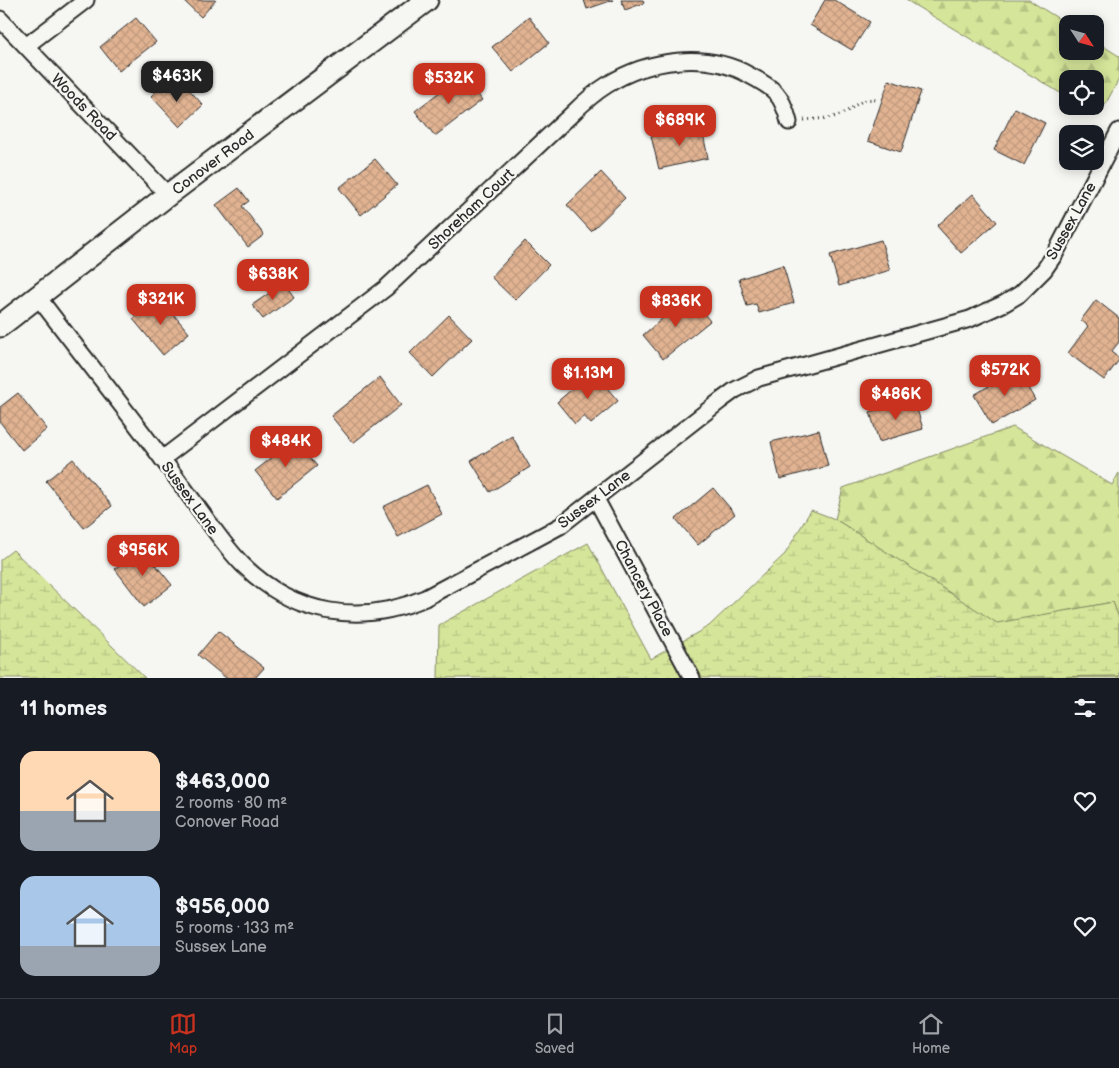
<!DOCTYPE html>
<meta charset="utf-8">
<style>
:root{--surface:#171b24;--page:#20242c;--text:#f1f3f6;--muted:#9ea1a6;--line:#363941;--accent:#c8321e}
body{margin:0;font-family:"Balsamiq Sans",sans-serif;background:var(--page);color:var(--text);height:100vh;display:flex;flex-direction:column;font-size:19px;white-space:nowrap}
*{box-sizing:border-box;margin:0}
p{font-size:16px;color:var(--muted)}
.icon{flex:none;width:28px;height:28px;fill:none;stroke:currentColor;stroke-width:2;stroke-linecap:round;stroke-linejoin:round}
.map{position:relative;height:678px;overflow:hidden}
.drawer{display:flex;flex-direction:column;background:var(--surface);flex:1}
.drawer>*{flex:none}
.needle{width:32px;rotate:126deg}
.tools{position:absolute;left:1059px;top:15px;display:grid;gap:10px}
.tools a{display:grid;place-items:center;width:45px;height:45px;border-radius:10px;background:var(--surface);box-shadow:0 2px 12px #0003;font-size:25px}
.price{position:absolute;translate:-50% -42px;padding:0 11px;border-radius:10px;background:var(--accent);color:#fff;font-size:16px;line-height:32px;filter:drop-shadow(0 1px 2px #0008)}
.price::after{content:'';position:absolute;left:50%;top:30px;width:15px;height:11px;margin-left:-8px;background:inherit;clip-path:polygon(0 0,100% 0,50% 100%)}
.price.selected{background:#222;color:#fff}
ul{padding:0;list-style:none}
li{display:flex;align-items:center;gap:15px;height:125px;padding:0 20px}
li span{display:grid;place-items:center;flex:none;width:140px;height:100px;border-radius:15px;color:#555}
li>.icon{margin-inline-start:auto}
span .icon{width:60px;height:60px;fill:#fffc;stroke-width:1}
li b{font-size:21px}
h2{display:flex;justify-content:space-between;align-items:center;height:60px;padding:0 20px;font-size:21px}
.dock{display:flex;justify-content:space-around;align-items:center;height:70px;border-top:1px solid var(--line);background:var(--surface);font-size:14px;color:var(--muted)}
.dock a{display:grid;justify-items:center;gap:2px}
.dock .selected{color:var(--accent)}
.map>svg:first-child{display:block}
.forest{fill:url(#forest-firs);stroke:#808862}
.wetland{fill:url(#wetland-marsh);stroke:#808862}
.building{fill:url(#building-cross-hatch);stroke:#2b2b2b}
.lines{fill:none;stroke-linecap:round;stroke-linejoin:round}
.street-casing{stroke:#2b2b2b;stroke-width:19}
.secondary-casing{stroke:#2b2b2b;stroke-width:25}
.path{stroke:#2b2b2b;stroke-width:3;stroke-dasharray:1 4;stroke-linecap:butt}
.street{stroke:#f6f6f2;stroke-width:15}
.secondary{stroke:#f6f6f2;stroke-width:21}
.labels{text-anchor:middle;stroke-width:4.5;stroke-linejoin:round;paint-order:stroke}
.street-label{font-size:15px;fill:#2b2b2b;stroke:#f6f6f2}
</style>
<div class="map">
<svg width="1119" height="678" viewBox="0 0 1119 678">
<defs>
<pattern id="forest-firs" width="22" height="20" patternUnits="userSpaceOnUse" patternTransform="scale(1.25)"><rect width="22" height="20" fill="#d5e599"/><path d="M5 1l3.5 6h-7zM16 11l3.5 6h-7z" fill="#b7c584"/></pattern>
<pattern id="wetland-marsh" width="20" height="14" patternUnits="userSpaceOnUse" patternTransform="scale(1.25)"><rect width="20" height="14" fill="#d5e599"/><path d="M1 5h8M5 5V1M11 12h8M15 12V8" fill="none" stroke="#b7c584"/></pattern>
<pattern id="building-cross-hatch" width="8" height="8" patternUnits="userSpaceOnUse" patternTransform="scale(1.25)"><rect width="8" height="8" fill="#e1b392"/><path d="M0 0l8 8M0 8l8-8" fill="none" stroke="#c19a7e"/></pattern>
</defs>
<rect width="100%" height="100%" fill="#f6f6f2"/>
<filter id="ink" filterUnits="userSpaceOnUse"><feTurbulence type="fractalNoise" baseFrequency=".02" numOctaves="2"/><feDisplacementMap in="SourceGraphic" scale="10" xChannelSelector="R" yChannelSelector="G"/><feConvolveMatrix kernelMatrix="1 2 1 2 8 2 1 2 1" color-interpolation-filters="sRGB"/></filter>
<g filter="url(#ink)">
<path class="forest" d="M906,0H1029L1067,24L1068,51H1095V41L1119,56V79L1099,116L1082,106H1095V79H1068L1067,97Z
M1013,427L1112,485L1119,473V618L1113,602L997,624L835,519L843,488Z
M1119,676V678H953Z"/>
<path class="wetland" d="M811,510L835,519L997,623L1113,602L1119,618V676L954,678H438L439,625L588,543L651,659L709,626L785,554Z
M13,550L145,678H0V560Z"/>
<path class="building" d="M183,0H216L201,17Z
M584,0H613L587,9Z
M621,0H643L644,3L625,10Z
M825,0H834L870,22L852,50L810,25Z
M529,17L549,43L513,72L492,47Z
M136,18L156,42L119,71L100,47Z
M463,74L482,100L435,136L415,111Z
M889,80L921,91L901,152L868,141Z
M165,82L177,93L185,85L203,105L180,127L151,96Z
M1015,108L1045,123L1024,165L994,150Z
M701,124L708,158L659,169L651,136Z
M375,159L397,185L361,215L339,188Z
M601,172L625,198L591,231L567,205Z
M239,188L249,201L242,206L264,235L248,247L216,205Z
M973,194L997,222L961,253L937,226Z
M881,240L890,270L839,286L830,255Z
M525,241L549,265L515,300L491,277Z
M783,265L794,303L759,313L756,304L747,306L739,279Z
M284,283L294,297L263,319L252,305Z
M689,296L710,321L663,359L643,335Z
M159,297L189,333L163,355L133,319Z
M1096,300L1119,318V342L1111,352L1119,358V360L1104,380L1068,353L1088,326L1081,320Z
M449,315L472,339L433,377L410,353Z
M1017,369L1035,400L992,425L974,395Z
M593,371L618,401L591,424L584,416L575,424L557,402Z
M380,377L401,405L353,443L331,416Z
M18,393L47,429L22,450L0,422V407Z
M914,399L923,429L879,442L870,412Z
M819,430L828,466L780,479L771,442Z
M512,436L530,467L490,492L471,461Z
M295,439L317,466L277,498L255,471Z
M73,459L112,506L84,528L46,481Z
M427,485L442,514L398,537L383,507Z
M713,488L735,514L698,545L676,519Z
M142,548L172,585L144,607L115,569Z
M218,631L264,668L255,678H226L198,655Z"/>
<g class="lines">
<g class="street-casing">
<path id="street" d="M0,19L168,195
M26,46L86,0
M38,297C79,351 122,405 163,460C179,481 194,502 210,524C220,538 231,553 243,565C294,615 360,626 425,598L560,526L720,401L735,390L759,378L970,319L1005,303L1020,294L1044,270L1055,254L1119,131
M162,459L386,288L572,114C583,103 594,93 607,85C648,59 706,51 749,75C774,88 782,94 789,122
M596,499L692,678"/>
</g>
<g class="secondary-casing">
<path id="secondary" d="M0,326L168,195L427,0"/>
</g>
<path class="path" d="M804,120C814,119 823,119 832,117C853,114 858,94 879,101"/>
<use href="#street" class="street"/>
<use href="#secondary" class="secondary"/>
</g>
</g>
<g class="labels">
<g class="street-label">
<text transform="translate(84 107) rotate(46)" y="5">Woods Road</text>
<text transform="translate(213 162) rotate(-37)" y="5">Conover Road</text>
<text transform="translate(471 209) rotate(-43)" y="5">Shoreham Court</text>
<text transform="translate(1071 221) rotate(-61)" y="5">Sussex Lane</text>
<text transform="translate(190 498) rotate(54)" y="5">Sussex Lane</text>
<text transform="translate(594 499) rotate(-37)" y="5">Sussex Lane</text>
<text transform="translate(644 588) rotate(62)" y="5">Chancery Place</text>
</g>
</g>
</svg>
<div class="tools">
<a><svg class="needle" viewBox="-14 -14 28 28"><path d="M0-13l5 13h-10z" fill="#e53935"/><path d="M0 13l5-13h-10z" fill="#9ea1a6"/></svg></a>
<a><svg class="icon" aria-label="locate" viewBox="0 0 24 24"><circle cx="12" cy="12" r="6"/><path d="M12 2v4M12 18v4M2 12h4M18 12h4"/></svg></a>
<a><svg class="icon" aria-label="layers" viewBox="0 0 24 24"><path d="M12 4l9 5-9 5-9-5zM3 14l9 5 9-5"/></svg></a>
</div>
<b class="price selected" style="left:177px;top:103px">$463K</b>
<b class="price" style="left:449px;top:105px">$532K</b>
<b class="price" style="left:680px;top:147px">$689K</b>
<b class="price" style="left:273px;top:301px">$638K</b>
<b class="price" style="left:161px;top:326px">$321K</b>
<b class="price" style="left:676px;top:328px">$836K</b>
<b class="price" style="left:1005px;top:397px">$572K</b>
<b class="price" style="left:588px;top:400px">$1.13M</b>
<b class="price" style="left:896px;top:421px">$486K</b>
<b class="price" style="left:286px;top:468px">$484K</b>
<b class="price" style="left:143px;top:577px">$956K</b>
</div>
<section class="drawer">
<h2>11 homes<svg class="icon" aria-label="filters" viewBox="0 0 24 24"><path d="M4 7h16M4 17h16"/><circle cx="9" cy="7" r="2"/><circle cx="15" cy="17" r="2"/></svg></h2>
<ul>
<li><span style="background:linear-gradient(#ffd9b3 60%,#9aa5b1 0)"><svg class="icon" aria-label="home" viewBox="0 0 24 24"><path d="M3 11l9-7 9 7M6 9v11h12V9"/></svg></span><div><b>$463,000</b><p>2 rooms · 80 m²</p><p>Conover Road</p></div><svg class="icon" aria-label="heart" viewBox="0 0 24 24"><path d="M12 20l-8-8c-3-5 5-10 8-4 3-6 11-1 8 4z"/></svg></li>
<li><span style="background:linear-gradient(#a9c7e8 70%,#9aa5b1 0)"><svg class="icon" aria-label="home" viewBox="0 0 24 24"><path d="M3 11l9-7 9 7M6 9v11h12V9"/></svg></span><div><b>$956,000</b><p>5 rooms · 133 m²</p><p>Sussex Lane</p></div><svg class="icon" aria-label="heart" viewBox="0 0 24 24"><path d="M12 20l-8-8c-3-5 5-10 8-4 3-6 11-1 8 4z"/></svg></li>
</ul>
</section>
<nav class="dock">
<a class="selected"><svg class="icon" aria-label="map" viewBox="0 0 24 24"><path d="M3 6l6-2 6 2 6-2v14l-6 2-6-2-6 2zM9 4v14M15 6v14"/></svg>Map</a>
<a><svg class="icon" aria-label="saved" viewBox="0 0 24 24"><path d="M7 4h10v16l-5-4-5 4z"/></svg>Saved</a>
<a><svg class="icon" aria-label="home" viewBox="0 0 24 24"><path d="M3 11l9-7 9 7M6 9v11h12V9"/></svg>Home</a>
</nav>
